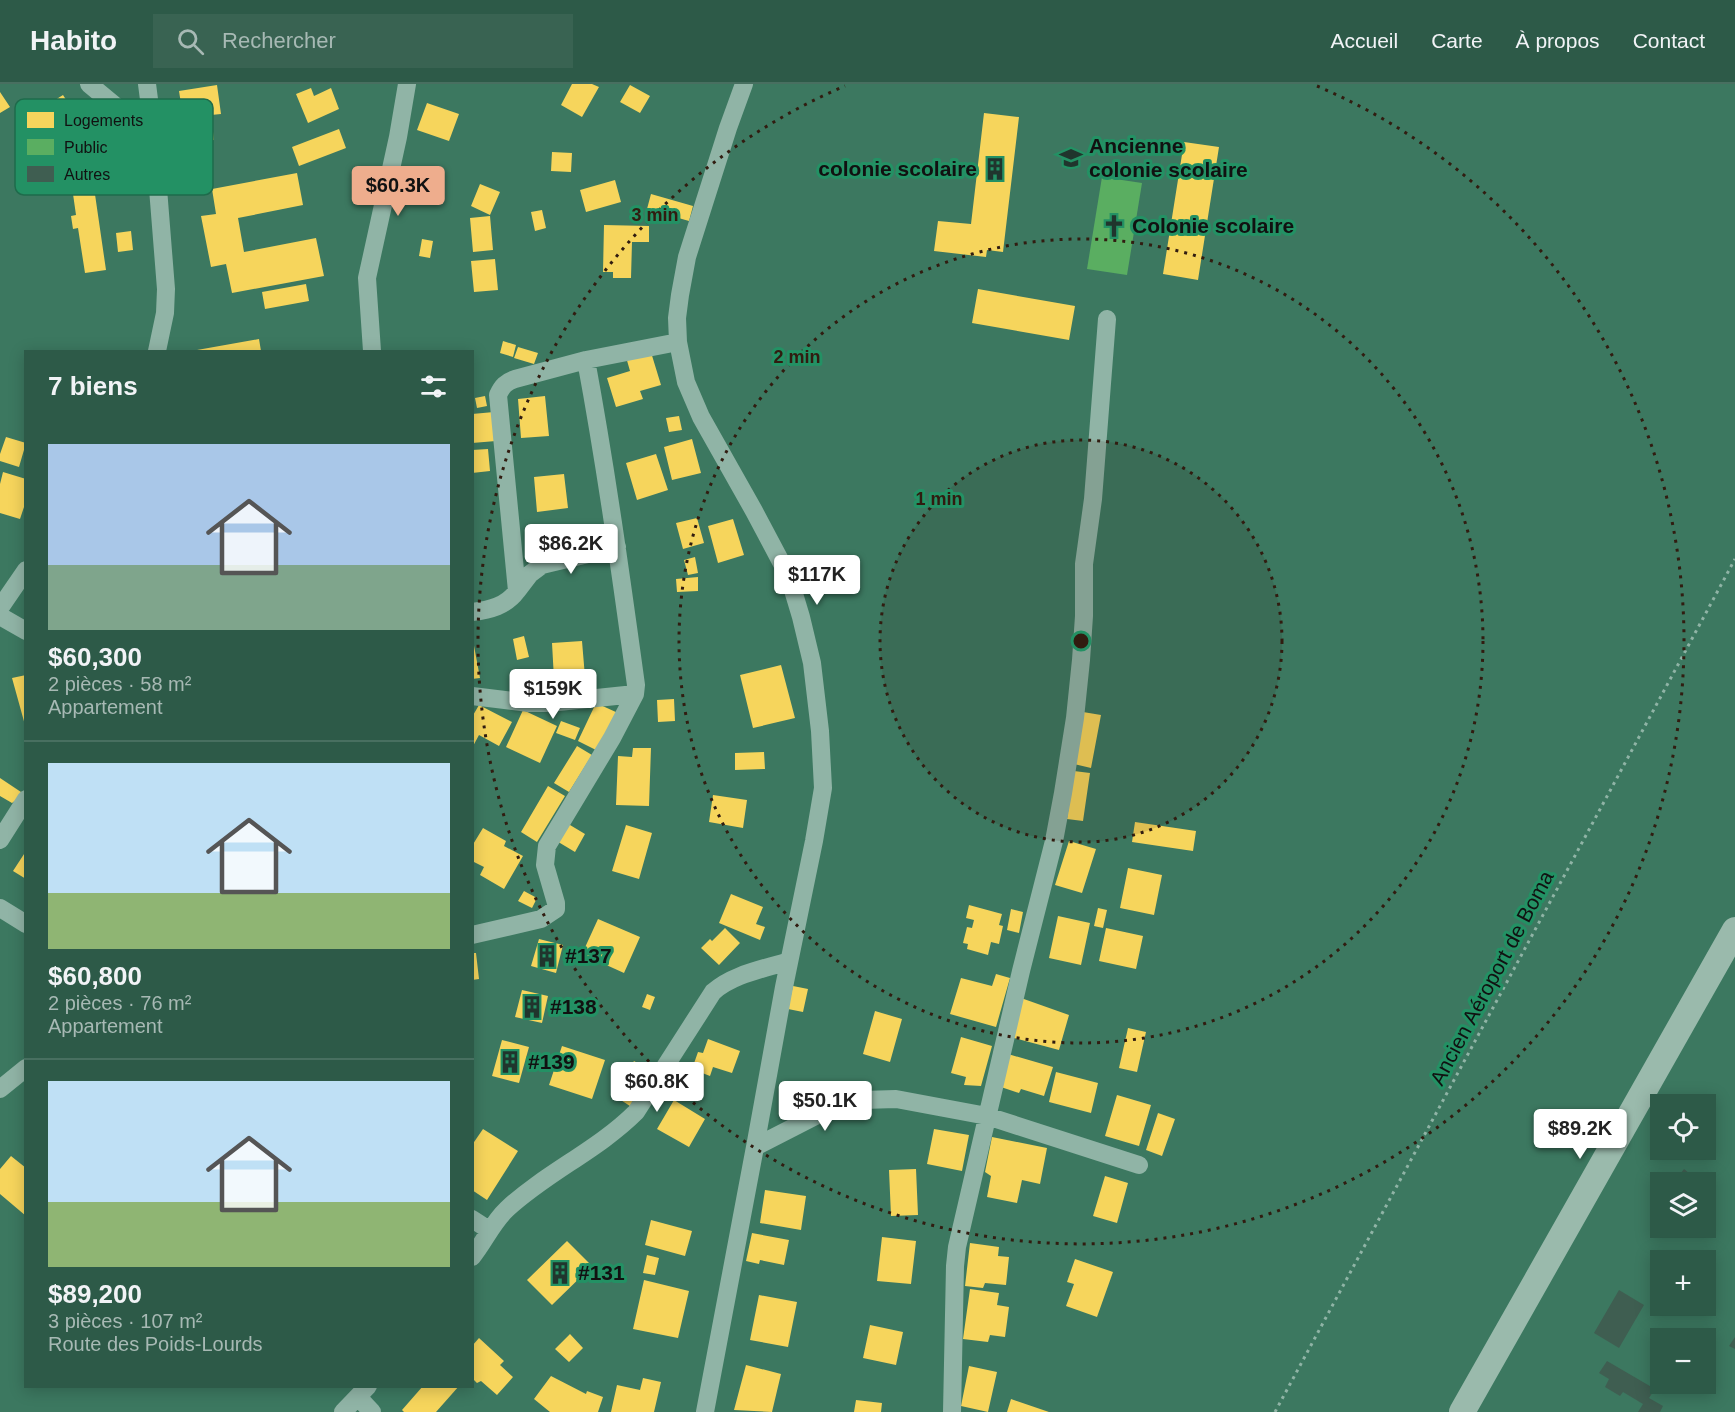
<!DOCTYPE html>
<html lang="fr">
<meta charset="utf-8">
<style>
:root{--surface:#2d5a48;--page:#396352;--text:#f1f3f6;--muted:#a7b9b4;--line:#486f60;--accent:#eead8d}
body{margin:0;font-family:Arial,sans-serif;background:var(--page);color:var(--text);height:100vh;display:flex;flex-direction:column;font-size:22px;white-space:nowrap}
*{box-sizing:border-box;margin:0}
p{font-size:20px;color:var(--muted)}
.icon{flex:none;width:33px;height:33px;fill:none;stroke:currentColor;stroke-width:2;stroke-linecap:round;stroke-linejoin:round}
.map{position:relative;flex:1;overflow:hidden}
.drawer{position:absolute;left:24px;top:266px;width:450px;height:1038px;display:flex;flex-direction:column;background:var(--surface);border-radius:0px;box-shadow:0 3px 15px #0003}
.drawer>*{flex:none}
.buttons{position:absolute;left:1650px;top:1010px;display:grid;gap:12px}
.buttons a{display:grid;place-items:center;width:66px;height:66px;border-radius:0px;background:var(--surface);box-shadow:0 3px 15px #0003;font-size:30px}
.price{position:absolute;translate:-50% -51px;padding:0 14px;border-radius:6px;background:#fff;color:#222;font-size:20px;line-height:39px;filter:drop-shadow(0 2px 3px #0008)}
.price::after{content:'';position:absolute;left:50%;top:36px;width:18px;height:14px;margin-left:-9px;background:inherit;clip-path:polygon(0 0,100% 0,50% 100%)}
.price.active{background:var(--accent);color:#111}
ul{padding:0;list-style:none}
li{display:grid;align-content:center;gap:12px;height:318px;padding:0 24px}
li+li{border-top:2px solid var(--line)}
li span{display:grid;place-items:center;height:186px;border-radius:0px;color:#555}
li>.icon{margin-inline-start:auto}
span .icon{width:108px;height:108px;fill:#fffc;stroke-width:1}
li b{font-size:26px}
h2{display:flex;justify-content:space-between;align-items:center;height:72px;padding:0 24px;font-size:26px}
header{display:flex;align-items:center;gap:36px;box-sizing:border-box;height:84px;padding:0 30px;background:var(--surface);border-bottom:2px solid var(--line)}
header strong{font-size:28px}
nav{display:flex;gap:33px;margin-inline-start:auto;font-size:21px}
.search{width:420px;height:54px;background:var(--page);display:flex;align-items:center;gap:15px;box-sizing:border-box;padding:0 21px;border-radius:0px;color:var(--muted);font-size:22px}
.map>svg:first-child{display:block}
.homes{fill:#f6d55c}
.public{fill:#5aae61}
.building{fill:#3f5e51}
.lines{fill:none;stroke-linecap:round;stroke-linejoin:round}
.path{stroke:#90b4a6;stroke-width:3;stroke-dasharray:3 4.5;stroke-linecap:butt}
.street{stroke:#90b4a6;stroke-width:18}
.secondary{stroke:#9abaac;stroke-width:26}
.ring{fill:none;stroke:#311c10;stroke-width:3;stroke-dasharray:3 6}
.labels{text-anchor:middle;stroke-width:6;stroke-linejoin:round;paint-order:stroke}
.poi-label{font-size:21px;font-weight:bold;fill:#111;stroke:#239164;text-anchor:start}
.street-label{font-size:21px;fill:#111;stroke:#239164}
.key{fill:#239164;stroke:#1e6b4b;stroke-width:1.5}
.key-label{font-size:16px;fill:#111}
.centre{fill:#311c10;stroke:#239164;stroke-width:3}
.ring-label{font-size:18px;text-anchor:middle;font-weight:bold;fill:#311c10;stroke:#239164;stroke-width:6;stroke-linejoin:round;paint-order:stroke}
</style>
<header>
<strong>Habito</strong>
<div class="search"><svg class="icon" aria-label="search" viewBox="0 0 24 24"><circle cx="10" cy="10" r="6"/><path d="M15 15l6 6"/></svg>Rechercher</div>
<nav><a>Accueil</a><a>Carte</a><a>À propos</a><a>Contact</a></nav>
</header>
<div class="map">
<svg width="1735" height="1328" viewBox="0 0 1735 1328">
<rect width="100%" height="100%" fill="#3c7860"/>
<path class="homes" d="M572,0H592L599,3L582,33L561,21Z
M217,1L221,30L211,31L214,56L200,58V62L188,64L179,7Z
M630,1L650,12L640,29L620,18Z
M311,4L314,12L331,4L339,25L308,39L296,10Z
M0,8L10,23L0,29Z
M63,11L76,31L85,26L98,47L59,71L34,29Z
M427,19L459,30L449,57L417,46Z
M984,29L1019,33L1003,168L987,166L986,173L934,167L938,137L971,140Z
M339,45L346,64L299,82L292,63Z
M1184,58L1219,63L1198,196L1163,190Z
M552,68L572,69L571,88L551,87Z
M90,76L106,186L85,189L78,144L73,145L71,132L76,131L70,89L60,93L58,80Z
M297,89L303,121L238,134L244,168L316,154L324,192L232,209L226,180L211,183L201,132L216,130L212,105Z
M615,96L621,118L586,128L580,106Z
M480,100L500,108L490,131L471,122Z
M651,110L693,122L689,137L647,125Z
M542,126L546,144L535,147L531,128Z
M490,132L493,166L473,168L470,134Z
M604,141L649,142V158H632L631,194H613V188H603Z
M131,147L133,166L118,168L116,149Z
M422,155L433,157L430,174L419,172Z
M495,175L498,206L474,208L471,177Z
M306,200L309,217L265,225L262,208Z
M978,205L1075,222L1069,256L972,239Z
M259,255L261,267H197V266Z
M503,257L516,261L513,273L500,269Z
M518,263L538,269L534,280L514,274Z
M650,265L661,301L640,307L643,315L616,323L607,294L630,287L626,273Z
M485,312L487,322L477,324L475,314Z
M545,312L549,352L521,354L518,315Z
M494,328L496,357L472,359V330Z
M679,332L682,346L669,348L666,334Z
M6,353L26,359L19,383L0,377V370Z
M692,355L701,389L672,396L664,363Z
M488,365L490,387L472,389V366Z
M656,370L668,406L637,416L626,379Z
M3,388L26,395V417L20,435L0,429V400Z
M564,390L568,424L537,428L534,393Z
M697,434L704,459L683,465L676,439Z
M733,435L744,471L718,479L708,442Z
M695,473L698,489L688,491L684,476Z
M698,493V507L677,508L676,495Z
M472,551L480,594L472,595Z
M524,552L529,573L517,576L513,555Z
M582,557L585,593L554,595L552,559Z
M781,581L795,634L753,644L740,591Z
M26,591V640L25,641L12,594Z
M674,615L675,637L658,638L657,616Z
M596,619L618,629L600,668L578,657Z
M479,621L512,638L499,662L479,651L472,664V633Z
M523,626L557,642L540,679L506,663Z
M1083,628L1101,631L1091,684L1074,680Z
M561,637L580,644L575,656L556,649Z
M577,662L592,671L569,708L554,699Z
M633,664H651L649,722L616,721L618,672L632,673Z
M764,668L765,685L735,686V669Z
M1074,687L1090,689L1083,737L1067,735Z
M0,694L24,710L12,719L0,712Z
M548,702L565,712L537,758L521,748Z
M713,711L747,716L743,744L709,738Z
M565,738L585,750L575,768L555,756Z
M1135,738L1196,747L1193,767L1132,758Z
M626,741L652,749L639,795L612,787Z
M483,744L506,757L504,762L523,772L504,805L480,791L484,783L472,777V762Z
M1069,757L1096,765L1082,809L1055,801Z
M26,767V795L13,787Z
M1128,784L1162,791L1154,831L1120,824Z
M524,807L537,814L532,824L518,817Z
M731,810L763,823L756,840L765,843L760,856L719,839Z
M969,821L1002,830L999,841L1003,842L999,860L991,858L988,871L967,865L968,860L963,859L967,843L972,844L974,836L966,834Z
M1098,824L1107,826L1103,844L1094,842Z
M1011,825L1023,828L1019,849L1007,846Z
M1058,832L1090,839L1081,881L1049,874Z
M598,835L640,853L624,889L582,870Z
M725,844L740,859L719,881L701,864L710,855L712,857Z
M1106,844L1143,852L1136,885L1099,877Z
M539,855L563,861L556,889L531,882Z
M472,869H476L479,895L472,896Z
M996,890L1010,894L996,943L950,930L961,894L992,902Z
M793,902L808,905L803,928L788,925Z
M522,906L548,912L542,939L515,933Z
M647,910L655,913L650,926L642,923Z
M1021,914L1069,931L1059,966L1010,953Z
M875,927L902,935L890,978L863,970Z
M1128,944L1146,948L1137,988L1119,984Z
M961,953L992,962L981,1002L964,1001L966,993L951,989Z
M708,955L740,967L732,989L713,983L710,992L692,985L698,968L703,969Z
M502,956L529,963L519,999L492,992Z
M562,962L605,976L592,1015L549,1001Z
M1008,970L1053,983L1044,1012L1021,1005L1019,1009L998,1002Z
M634,977L651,987L630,1022L613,1011Z
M1056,988L1098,999L1091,1029L1049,1018Z
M1117,1011L1151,1021L1139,1062L1105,1052Z
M674,1016L705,1035L689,1063L657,1045Z
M1158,1029L1175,1035L1162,1072L1146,1066Z
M483,1045L518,1067L487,1116L472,1106V1061Z
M934,1045L969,1051L962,1087L927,1080Z
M992,1053L1047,1064L1040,1100L1022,1096L1017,1119L987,1113L991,1092L985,1088Z
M11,1072L26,1084V1132L0,1110V1085Z
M916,1085L918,1131L891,1132L889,1086Z
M1105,1092L1128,1099L1117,1139L1093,1132Z
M765,1106L806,1112L801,1146L760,1139Z
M651,1136L692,1147L685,1172L645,1161Z
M752,1149L789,1156L784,1181L760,1176L759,1180L746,1177Z
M882,1153L916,1157L911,1200L877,1197Z
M567,1157L592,1182L552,1221L527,1196Z
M970,1159L999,1163L998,1172L1009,1173L1006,1201L985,1199L983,1204L965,1202Z
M647,1171L659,1174L655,1191L643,1189Z
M1075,1175L1113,1188L1097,1233L1066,1222L1074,1200L1067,1198Z
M644,1196L689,1207L678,1254L633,1245Z
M970,1205L999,1209L997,1221L1009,1223L1005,1253L990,1251L988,1258L963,1255Z
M759,1211L797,1218L788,1263L750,1256Z
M870,1241L903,1248L896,1281L863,1274Z
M570,1250L583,1264L569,1278L555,1265Z
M479,1254L504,1277L500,1281L513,1293L497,1311L481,1297L477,1299L472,1294V1262Z
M746,1281L781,1290L772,1328L734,1326Z
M969,1282L997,1288L988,1328L961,1322Z
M551,1292L586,1310L587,1307L603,1313L598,1328H550L534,1315Z
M643,1294L661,1298L654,1328H611L617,1301L640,1306Z
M423,1302H459L436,1328H404L402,1326Z
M1011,1315L1049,1328H1007Z
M856,1316L882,1319L881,1328H854Z"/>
<path class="public" d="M1102,93L1142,99L1127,191L1087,185Z"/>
<path class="building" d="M1684,1085L1700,1098H1674Z
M1706,1102L1712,1107L1706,1116Z
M1619,1206L1644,1221L1619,1264L1594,1249Z
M1735,1253V1265L1729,1262Z
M1607,1277L1655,1305L1649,1314L1663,1322L1660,1328H1638L1643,1320L1623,1308L1620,1312L1605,1303L1609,1295L1599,1289Z"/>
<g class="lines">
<path class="path" d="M1275,1328L1735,475"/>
<path class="street" d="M89,0L154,54
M147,0L154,54L166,205L165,229L157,267
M744,0L728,44L687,173L680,211L677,234L678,258L686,298L701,333L754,427L789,493L801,533L812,579L820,647L823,704L814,757L784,903L755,1063
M372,267L367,194L398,53L407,0
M517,507L530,490L542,481L617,463
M0,524L26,486
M472,528C490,526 506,522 517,507L498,311C502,302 506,298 515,295L586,276L678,258
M0,532L26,547
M472,612L529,619H549L635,610
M0,756L26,715
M0,824L26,840
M472,851L541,835L556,825V819L545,781L547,762L612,654L635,610L636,601C621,492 606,384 586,276
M0,1005L26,984
M472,1135L489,1146
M472,1173C485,1157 492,1139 507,1125C547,1088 598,1066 636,1028L713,908C733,890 764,885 789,877
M358,1313L372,1328
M343,1328L368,1302
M705,1328L755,1063L833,1023L863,1016L896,1015L987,1032L1139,1081
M952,1328L955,1182L957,1163L1021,887L1054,757L1063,709L1075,634L1081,576L1084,532V480L1093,415L1107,235"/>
<path class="secondary" d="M1462,1328L1735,846"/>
</g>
<circle cx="1081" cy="557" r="201" fill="#311c10" fill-opacity=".12"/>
<g class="ring">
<circle cx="1081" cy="557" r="201"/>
<circle cx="1081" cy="557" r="402"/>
<path d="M1317 2A603 603 0 1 1 845 2"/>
</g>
<defs>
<g id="school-bare" transform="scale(1.8)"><path d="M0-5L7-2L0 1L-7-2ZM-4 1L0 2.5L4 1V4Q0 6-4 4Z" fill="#20352d" stroke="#239164" stroke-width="2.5" paint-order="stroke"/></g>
<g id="building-bare" transform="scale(1.8)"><path d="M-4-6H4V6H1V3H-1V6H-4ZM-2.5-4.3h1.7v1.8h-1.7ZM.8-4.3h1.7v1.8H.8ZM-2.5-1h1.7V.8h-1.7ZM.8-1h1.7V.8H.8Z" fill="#20352d" stroke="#239164" stroke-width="2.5" paint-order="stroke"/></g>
<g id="church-bare" transform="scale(1.8)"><path d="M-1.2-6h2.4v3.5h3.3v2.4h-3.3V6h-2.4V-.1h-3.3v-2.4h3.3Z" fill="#20352d" stroke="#239164" stroke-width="2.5" paint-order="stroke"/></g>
</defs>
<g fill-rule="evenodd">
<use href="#school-bare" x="1071" y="74"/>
<use href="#building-bare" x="995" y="85"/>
<use href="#church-bare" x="1114" y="142"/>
<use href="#building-bare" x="547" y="872"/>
<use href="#building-bare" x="532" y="923"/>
<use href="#building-bare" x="510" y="978"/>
<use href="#building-bare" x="560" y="1189"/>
</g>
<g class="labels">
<g class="poi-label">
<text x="1089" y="69">Ancienne<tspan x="1089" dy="24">colonie scolaire</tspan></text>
<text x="977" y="92" text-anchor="end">colonie scolaire</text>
<text x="1132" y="149">Colonie scolaire</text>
<text x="565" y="879">#137</text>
<text x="550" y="930">#138</text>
<text x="528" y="985">#139</text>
<text x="578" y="1196">#131</text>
</g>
<g class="street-label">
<text transform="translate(1492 894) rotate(-62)" y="7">Ancien Aéroport de Boma</text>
</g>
</g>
<rect x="15" y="15" width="198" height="96" rx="9" class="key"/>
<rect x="27" y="28" width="27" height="16" fill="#f6d55c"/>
<rect x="27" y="55" width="27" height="16" fill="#5aae61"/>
<rect x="27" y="82" width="27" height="16" fill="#3f5e51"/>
<g class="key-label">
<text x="64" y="42">Logements</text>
<text x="64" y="69">Public</text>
<text x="64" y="96">Autres</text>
</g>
<circle cx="1081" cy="557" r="9" class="centre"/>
<g class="ring-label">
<text x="655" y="137">3 min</text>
<text x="797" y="279">2 min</text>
<text x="939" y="421">1 min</text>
</g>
</svg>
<div class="buttons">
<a><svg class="icon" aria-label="locate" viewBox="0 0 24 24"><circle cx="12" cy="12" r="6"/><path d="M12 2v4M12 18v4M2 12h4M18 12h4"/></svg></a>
<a><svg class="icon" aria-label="layers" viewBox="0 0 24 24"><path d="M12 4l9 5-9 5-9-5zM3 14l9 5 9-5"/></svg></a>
<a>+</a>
<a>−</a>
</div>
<b class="price active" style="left:398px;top:133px">$60.3K</b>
<b class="price" style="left:571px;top:491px">$86.2K</b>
<b class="price" style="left:817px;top:522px">$117K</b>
<b class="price" style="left:553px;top:636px">$159K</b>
<b class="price" style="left:657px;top:1029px">$60.8K</b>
<b class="price" style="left:825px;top:1048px">$50.1K</b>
<b class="price" style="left:1580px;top:1076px">$89.2K</b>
<section class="drawer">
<h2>7 biens<svg class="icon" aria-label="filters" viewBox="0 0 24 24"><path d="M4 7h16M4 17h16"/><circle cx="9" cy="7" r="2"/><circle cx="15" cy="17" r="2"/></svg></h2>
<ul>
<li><span style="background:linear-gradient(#a9c7e8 65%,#7fa58c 0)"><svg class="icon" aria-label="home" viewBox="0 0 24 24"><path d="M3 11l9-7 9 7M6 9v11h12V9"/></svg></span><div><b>$60,300</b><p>2 pièces · 58 m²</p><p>Appartement</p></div></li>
<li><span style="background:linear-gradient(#bfe0f5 70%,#8fb573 0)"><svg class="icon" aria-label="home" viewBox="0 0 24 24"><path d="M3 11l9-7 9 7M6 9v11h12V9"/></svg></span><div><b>$60,800</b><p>2 pièces · 76 m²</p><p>Appartement</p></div></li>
<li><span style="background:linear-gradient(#bfe0f5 65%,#8fb573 0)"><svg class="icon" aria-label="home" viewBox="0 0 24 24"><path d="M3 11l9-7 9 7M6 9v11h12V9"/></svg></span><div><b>$89,200</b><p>3 pièces · 107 m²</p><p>Route des Poids-Lourds</p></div></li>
</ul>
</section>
</div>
